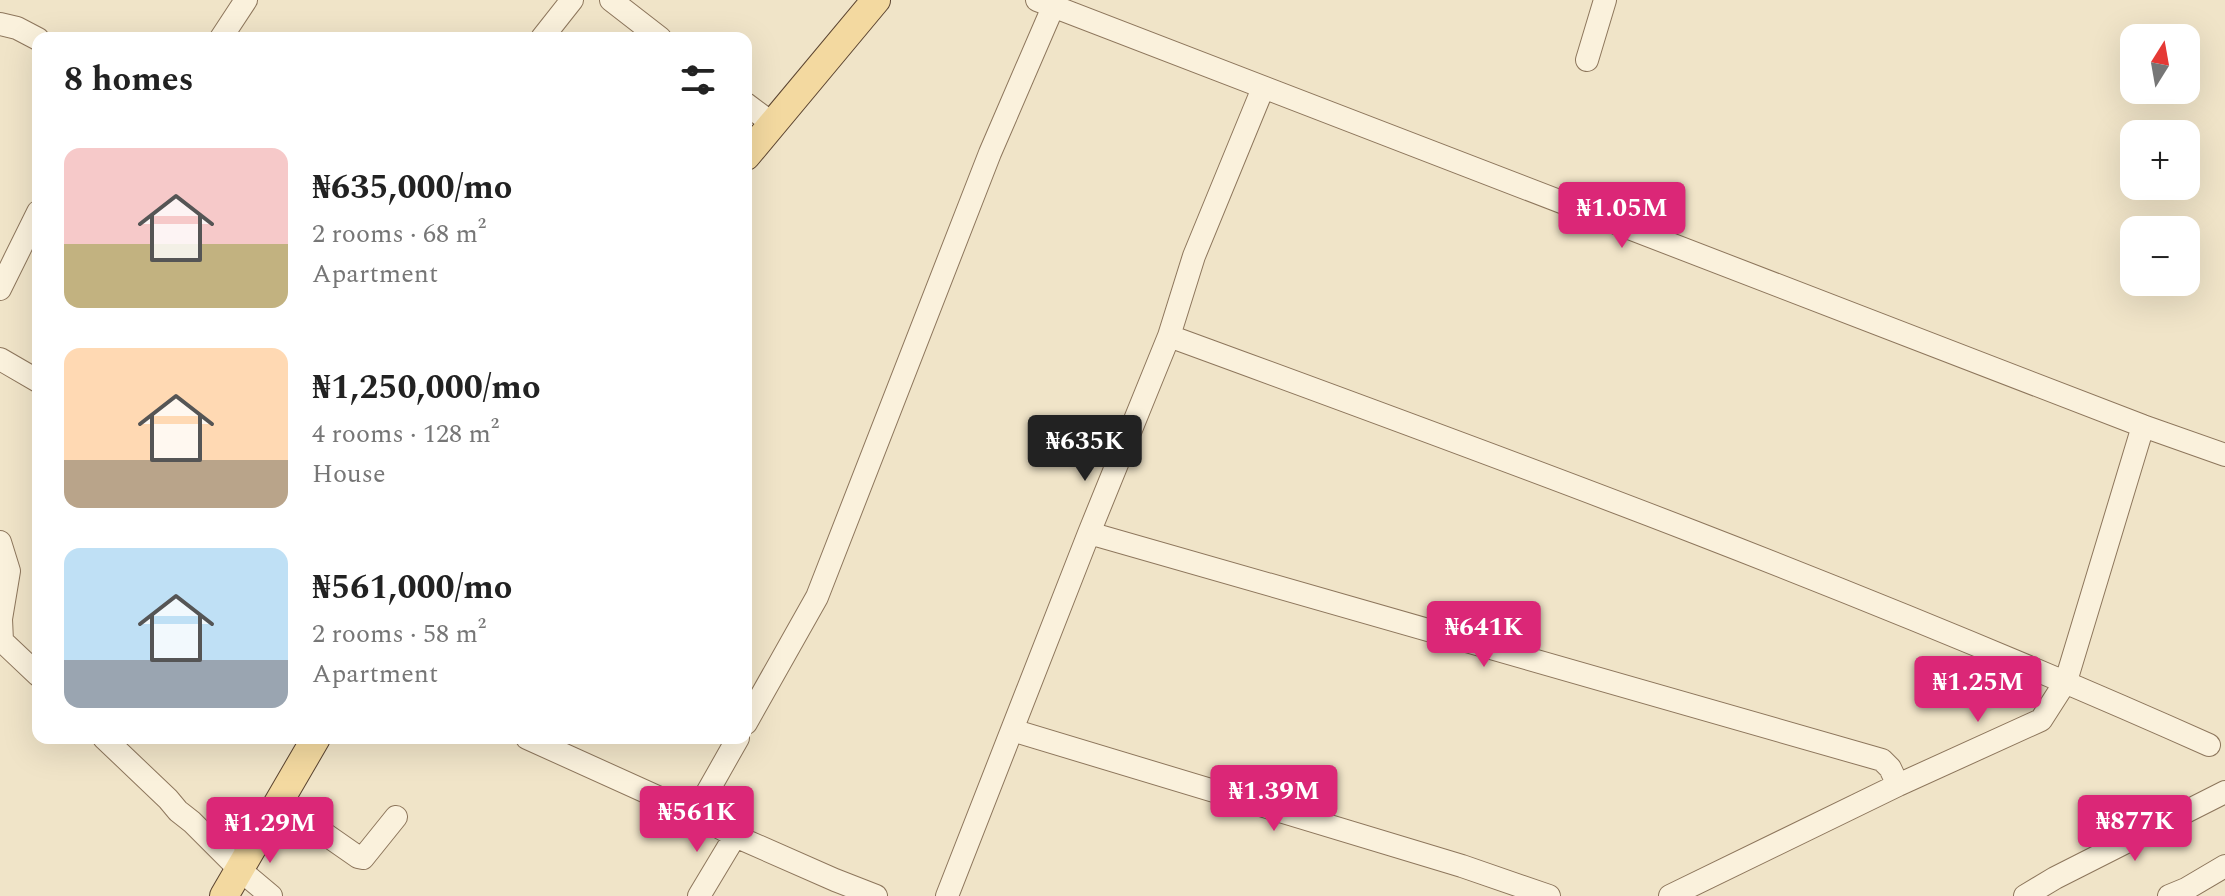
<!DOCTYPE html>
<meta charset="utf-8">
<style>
:root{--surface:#fff;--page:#f2f2f2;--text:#222;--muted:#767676;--accent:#db2777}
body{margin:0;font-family:Spectral,serif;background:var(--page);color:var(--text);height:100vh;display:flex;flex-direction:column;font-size:30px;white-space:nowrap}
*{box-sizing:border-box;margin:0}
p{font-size:26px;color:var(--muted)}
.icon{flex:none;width:44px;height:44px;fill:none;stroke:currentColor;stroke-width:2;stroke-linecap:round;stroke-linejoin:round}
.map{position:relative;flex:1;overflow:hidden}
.drawer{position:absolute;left:32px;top:32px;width:720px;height:712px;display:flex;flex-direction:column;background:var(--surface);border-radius:16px;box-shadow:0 8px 32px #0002}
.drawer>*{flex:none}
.needle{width:52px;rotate:11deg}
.tools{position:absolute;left:2120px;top:24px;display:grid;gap:16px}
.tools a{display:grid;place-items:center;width:80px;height:80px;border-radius:16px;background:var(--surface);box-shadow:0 8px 32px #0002;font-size:40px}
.price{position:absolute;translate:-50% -68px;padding:0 18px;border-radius:8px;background:var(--accent);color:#fff;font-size:26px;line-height:52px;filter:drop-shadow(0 2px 4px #0008)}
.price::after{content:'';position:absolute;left:50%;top:48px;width:24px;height:18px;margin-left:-12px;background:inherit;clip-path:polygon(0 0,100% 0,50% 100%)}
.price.current{background:#222;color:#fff}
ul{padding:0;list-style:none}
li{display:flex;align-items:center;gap:24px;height:200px;padding:0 32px}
li span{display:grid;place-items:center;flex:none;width:224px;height:160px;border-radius:16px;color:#555}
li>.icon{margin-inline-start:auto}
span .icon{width:96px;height:96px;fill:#fffc;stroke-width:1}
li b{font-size:34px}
h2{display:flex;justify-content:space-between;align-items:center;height:96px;padding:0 32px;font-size:34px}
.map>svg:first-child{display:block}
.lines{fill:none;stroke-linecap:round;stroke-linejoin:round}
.minor-casing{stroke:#8d765c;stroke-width:24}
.major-casing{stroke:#5b4430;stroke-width:30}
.minor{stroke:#faf1dc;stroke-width:22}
.major{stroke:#f3d9a0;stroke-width:28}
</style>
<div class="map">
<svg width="2225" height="896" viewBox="0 0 2225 896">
<rect width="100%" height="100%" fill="#f0e4c8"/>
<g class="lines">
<g class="minor-casing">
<path id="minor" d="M611,0L660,38
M1037,0L2143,426L2225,455
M0,24L17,28L38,39
M221,38L246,0
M542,38L572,0
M1587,60L1605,0
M746,104L773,124
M0,289L38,212
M1169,336C1519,464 1869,593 2209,745
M0,359L38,381
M1089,533L1882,760L1890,768L1898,785
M0,542L9,571L1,619L2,641L38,675
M746,723L817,597L990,153L1053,7
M1012,730L1462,866L1549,896
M104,738L168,799L178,811L192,822L239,869L271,896
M527,738L695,814L735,836L835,880L876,896
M279,802L358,857L363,858L396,817
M695,814L738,738
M699,896L735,836
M947,896L1089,533L1169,336L1194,256L1263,88
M1670,896L1898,785L2041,720L2066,681L2143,426
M2025,896L2055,878L2225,792
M2169,896L2186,889L2225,866"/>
</g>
<g class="major-casing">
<path id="major" d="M746,156L876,0
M224,896L316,738"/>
</g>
<use href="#minor" class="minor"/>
<use href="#major" class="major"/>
</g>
</svg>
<div class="tools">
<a><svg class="needle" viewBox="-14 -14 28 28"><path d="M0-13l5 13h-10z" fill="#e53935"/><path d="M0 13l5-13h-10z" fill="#767676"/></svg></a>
<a>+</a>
<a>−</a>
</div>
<b class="price" style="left:1622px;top:250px">₦1.05M</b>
<b class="price current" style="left:1085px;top:483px">₦635K</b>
<b class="price" style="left:1484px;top:669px">₦641K</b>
<b class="price" style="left:1978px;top:724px">₦1.25M</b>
<b class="price" style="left:1274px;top:833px">₦1.39M</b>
<b class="price" style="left:697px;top:854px">₦561K</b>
<b class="price" style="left:2135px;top:863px">₦877K</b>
<b class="price" style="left:270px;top:865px">₦1.29M</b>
<section class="drawer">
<h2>8 homes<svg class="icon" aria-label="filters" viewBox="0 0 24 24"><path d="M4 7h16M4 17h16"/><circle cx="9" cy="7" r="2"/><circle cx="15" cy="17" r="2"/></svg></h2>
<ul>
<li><span style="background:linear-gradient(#f6c9c9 60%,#c2b280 0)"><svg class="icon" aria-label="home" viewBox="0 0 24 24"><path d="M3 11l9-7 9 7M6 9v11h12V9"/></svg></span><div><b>₦635,000/mo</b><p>2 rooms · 68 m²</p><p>Apartment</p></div></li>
<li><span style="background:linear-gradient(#ffd9b3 70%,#b9a48a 0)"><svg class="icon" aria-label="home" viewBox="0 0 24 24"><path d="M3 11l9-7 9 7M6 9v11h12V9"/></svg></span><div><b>₦1,250,000/mo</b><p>4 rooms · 128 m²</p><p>House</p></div></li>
<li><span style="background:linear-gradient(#bfe0f5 70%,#9aa5b1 0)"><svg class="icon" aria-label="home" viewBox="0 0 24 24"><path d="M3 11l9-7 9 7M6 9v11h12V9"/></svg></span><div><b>₦561,000/mo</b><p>2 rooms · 58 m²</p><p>Apartment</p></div></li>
</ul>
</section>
</div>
